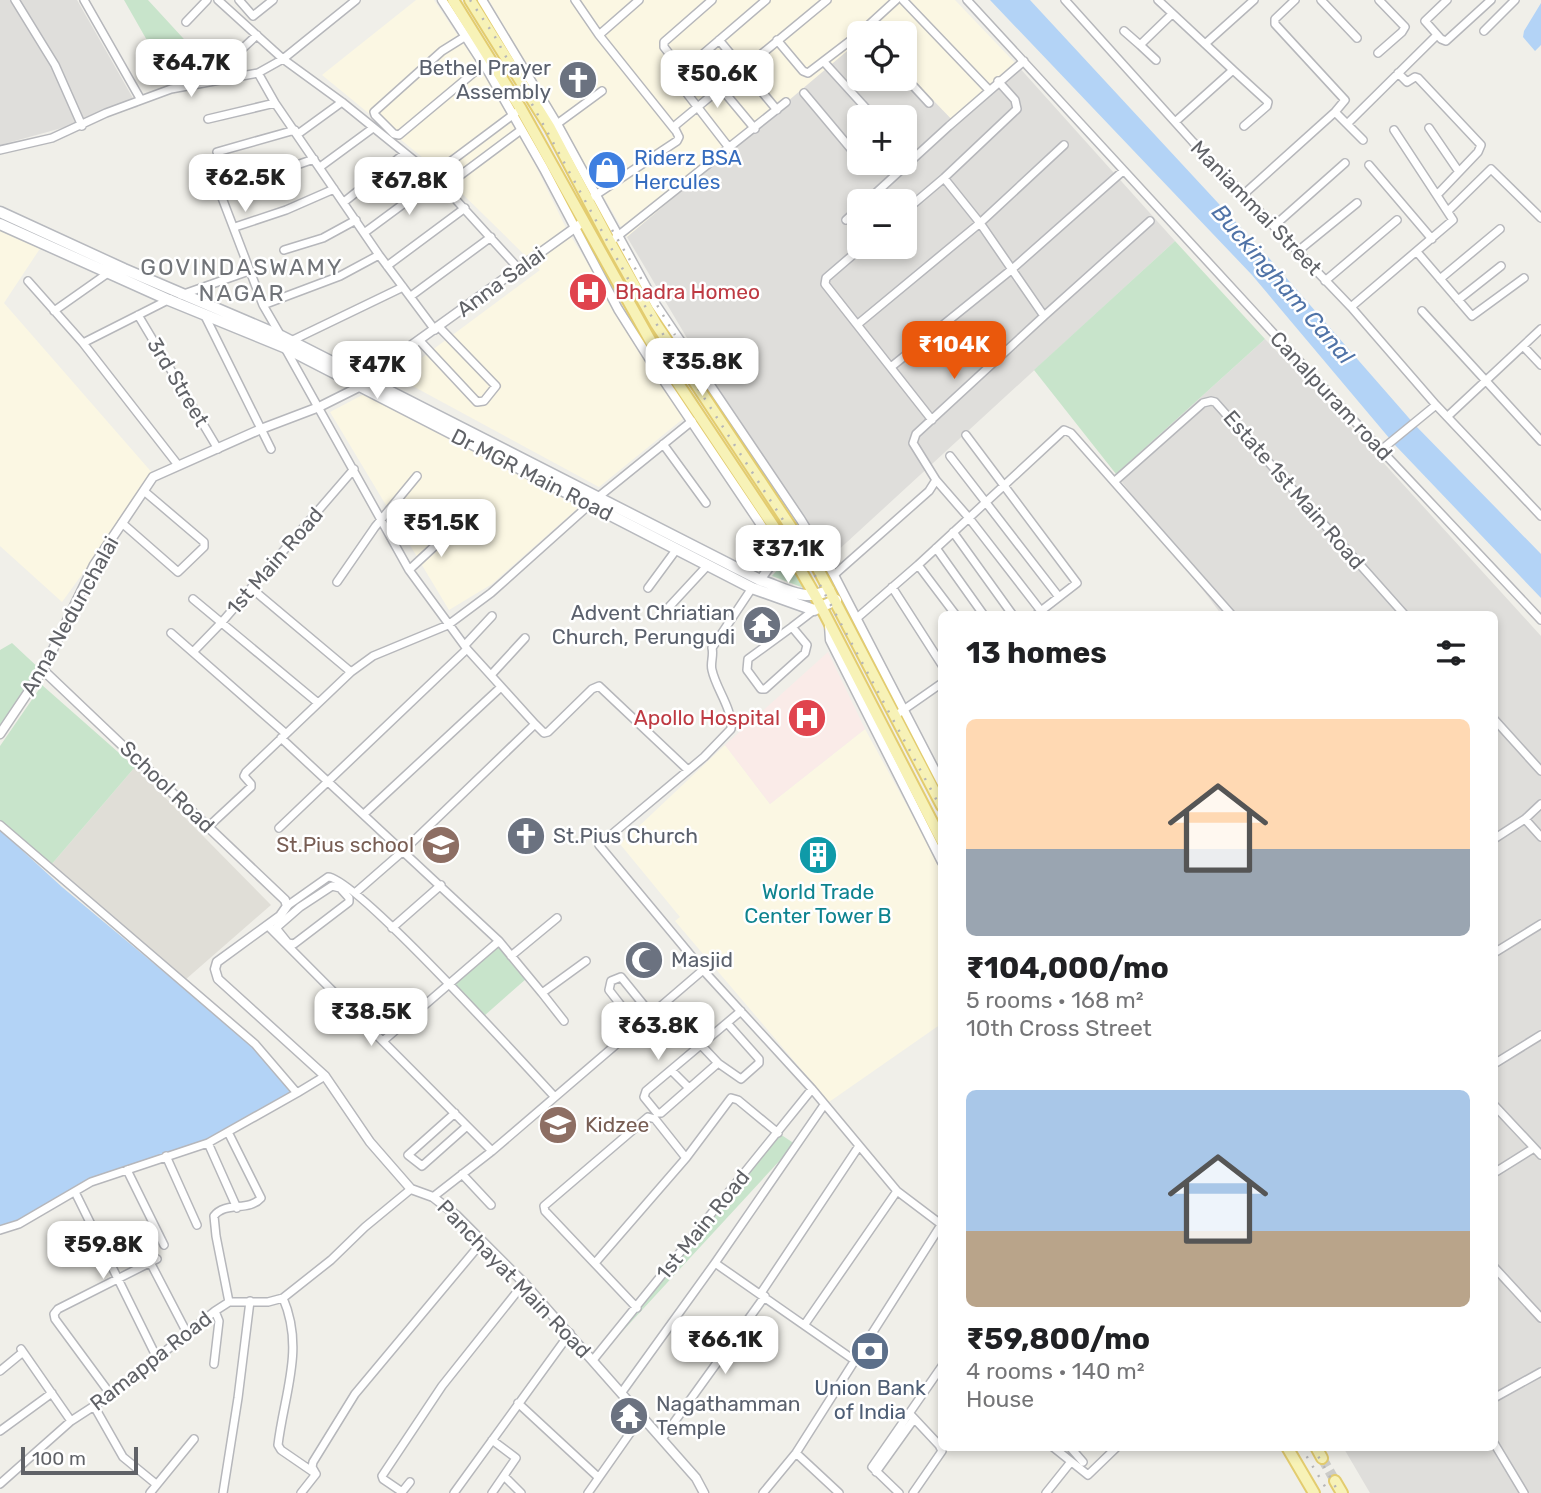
<!DOCTYPE html>
<meta charset="utf-8">
<style>
:root{--surface:#fff;--page:#f2f2f2;--text:#202124;--muted:#757577;--accent:#ea580c}
body{margin:0;font-family:Rubik,sans-serif;background:var(--page);color:var(--text);height:100vh;display:flex;flex-direction:column;font-size:26px;white-space:nowrap}
*{box-sizing:border-box;margin:0}
p{font-size:23px;color:var(--muted)}
.icon{flex:none;width:38px;height:38px;fill:none;stroke:currentColor;stroke-width:2;stroke-linecap:round;stroke-linejoin:round}
.map{position:relative;flex:1;overflow:hidden}
.drawer{position:absolute;left:938px;top:611px;width:560px;height:840px;display:flex;flex-direction:column;background:var(--surface);border-radius:10px;box-shadow:0 4px 10px #0003}
.drawer>*{flex:none}
.tools{position:absolute;left:847px;top:21px;display:grid;gap:14px}
.tools a{display:grid;place-items:center;width:70px;height:70px;border-radius:10px;background:var(--surface);box-shadow:0 4px 10px #0003;font-size:35px}
.scale{position:absolute;left:21px;bottom:18px;width:117px;box-sizing:border-box;padding-left:7px;border:4px solid #606267;border-top:0;font-size:19px;line-height:24px;white-space:nowrap;color:#606267;-webkit-text-stroke:5px #fff;paint-order:stroke}
.price{position:absolute;translate:-50% -60px;padding:0 16px;border-radius:14px;background:#fff;color:#222;font-size:23px;line-height:46px;filter:drop-shadow(0 2px 4px #0008)}
.price::after{content:'';position:absolute;left:50%;top:42px;width:21px;height:16px;margin-left:-10px;background:inherit;clip-path:polygon(0 0,100% 0,50% 100%)}
.price.active{background:var(--accent);color:#fff}
ul{padding:0;list-style:none}
li{display:grid;align-content:center;gap:14px;height:371px;padding:0 28px}
li span{display:grid;place-items:center;height:217px;border-radius:10px;color:#555}
li>.icon{margin-inline-start:auto}
span .icon{width:126px;height:126px;fill:#fffc;stroke-width:1}
li b{font-size:30px}
h2{display:flex;justify-content:space-between;align-items:center;height:84px;padding:0 28px;font-size:30px}
.map>svg:first-child{display:block}
.commercial{fill:#fbf7e3}
.industrial{fill:#dfdedb;fill-rule:evenodd}
.education{fill:#e0ded7}
.medical{fill:#faebe8}
.green{fill:#c8e4cb}
.water{fill:#b3d3f6}
.lines{fill:none;stroke-linecap:round;stroke-linejoin:round}
.primary-tunnel{stroke:#ccccc8;stroke-width:10;stroke-dasharray:10 5;stroke-linecap:butt}
.minor-casing{stroke:#b6b7bb;stroke-width:10}
.tertiary-casing{stroke:#b6b7bb;stroke-width:11}
.secondary-casing{stroke:#b7b9be;stroke-width:13}
.primary-casing{stroke:#e3cc6f;stroke-width:14}
.minor{stroke:#fff;stroke-width:7}
.tertiary{stroke:#fff;stroke-width:8}
.secondary{stroke:#fff;stroke-width:10}
.primary{stroke:#f7f2b7;stroke-width:10}
.rail{stroke:#b6b6b7;stroke-width:2.5;stroke-dasharray:2 9;stroke-linecap:butt}
.labels{text-anchor:middle;stroke-width:5;stroke-linejoin:round;paint-order:stroke}
.worship-label{font-size:21px;fill:#5b616d;stroke:#fff;text-anchor:start}
.shop-label{font-size:21px;fill:#366cbe;stroke:#fff;text-anchor:start}
.street-label{font-size:21px;fill:#606267;stroke:#fff}
.health-label{font-size:21px;fill:#be3a42;stroke:#fff;text-anchor:start}
.education-label{font-size:21px;fill:#785e54;stroke:#fff;text-anchor:end}
.culture-label{font-size:21px;fill:#0d838f;stroke:#fff}
.service-label{font-size:21px;fill:#4e5e75;stroke:#fff}
.neighbourhood-label{font-size:23px;letter-spacing:2px;fill:#717479;stroke:#fff}
.water-label{font-size:23px;font-style:italic;fill:#5073a7;stroke:#fff}
</style>
<div class="map">
<svg width="1541" height="1493" viewBox="0 0 1541 1493">
<rect width="100%" height="100%" fill="#f0efe9"/>
<path class="commercial" d="M416,0H434L510,113L567,230L684,418L599,487L396,377L540,270L439,171L322,75Z
M489,0H955L1017,65L955,123L905,71V33H859V41L820,76L627,237Z
M0,223L43,244L4,303L154,475L62,602L0,546Z
M368,392L579,507L492,584L449,610L330,412Z
M865,729L941,868V1024L829,1102L675,921L680,917L620,844L725,745L770,804Z"/>
<path class="industrial" d="M0,0H77L138,107L0,145Z
M859,41V79H905V71L955,123L1017,65L1175,241L822,565L627,237ZM859,117H905V163H859ZM859,201H905V247H859Z
M1265,339L1360,437L1541,636V1493H1370L1343,1447H1494V614H1221L1116,474Z"/>
<path class="education" d="M135,767L271,905L185,980L51,865Z"/>
<path class="medical" d="M828,652L865,729L770,804L725,745Z"/>
<path class="green" d="M124,0H148L217,75L173,86Z
M1175,241L1265,339L1116,474L1034,370Z
M789,557L804,588L772,576Z
M12,643L42,671L0,728V650Z
M42,685L135,767L51,865L0,820V746Z
M499,946L526,979L484,1016L455,984Z
M780,1134L795,1144L596,1360Z"/>
<path class="water" d="M990,0H1030L1269,258L1415,425L1541,554V598L1395,445L1252,275Z
M1541,3V45L1535,51L1523,37L1524,31Z
M0,830L62,887L200,1002L209,1007L258,1051L290,1092L207,1139L89,1179L20,1220L0,1226Z"/>
<g class="lines">
<path class="primary-tunnel" d="M1322,1458L1335,1481"/>
<g class="minor-casing">
<path id="minor" d="M15,0L55,65L82,126
M84,0L141,100
M218,0L283,59L342,102L437,179L519,269
M239,0L253,16L273,0
M575,0L599,35
M639,0L599,35L675,130
M903,0L989,90
M967,0L1381,450L1541,620
M1065,0L1193,142L1351,307L1436,405L1541,516
M1158,0L1233,70L1175,122
M1321,0L1357,38
M1447,0L1425,21L1441,39L1446,41L1491,0
M186,22L207,0
M1124,31L1140,45L1172,14
M1484,31L1515,0
M860,33L896,0
M466,36L442,51L374,112L375,115L394,134L399,135L484,64
M719,40L777,110
M777,40L803,71L808,73L859,34
M1205,44L1254,0
M1140,45L1156,60
M1378,53L1402,32L1405,27L1379,0
M228,62L257,35
M824,62L874,117
M682,70L664,47V42L712,0
M1233,70L1268,102L1267,106L1244,126
M258,73L275,103L379,255L435,330
M1398,73L1407,82L1415,77L1418,78L1481,145L1478,152L1437,195
M905,77L929,103
M720,87L755,129
M804,93L856,155L859,153
M518,111L438,171L450,183L521,130
M1335,112L1363,140
M208,119L275,103
M557,124L602,91
M1347,124L1437,35
M1429,128L1459,172
M298,134L342,102
M730,149L675,78L766,0
M0,150L52,138L106,113L171,89L258,73L283,59L356,0
M217,152L295,130
M1369,165L1432,239
M320,167L373,128
M211,169L263,305L281,336
M265,176L314,159
M1244,194L1335,112L1345,100L1275,24V19L1295,0
M594,196L677,141L679,137L674,127L677,124L827,0
M867,201L949,126L1024,61
M344,202L404,154
M905,211L944,178L1017,109L1015,100L998,81
M1448,211L1491,169L1541,218
M846,220L859,208
M1274,226L1345,163
M235,227L286,210L334,189
M364,233L437,179
M614,239L786,102
M862,247L826,278L825,284L932,420
M284,250L323,238L356,220
M1298,251L1357,203
M1417,252L1472,316L1524,278
M387,266L465,208
M1440,279L1500,229
M28,281L83,343L178,465
M1325,281L1397,220
M181,295L249,271
M411,296L491,237
M1458,300L1501,266
M263,305L340,276L379,255
M1351,307L1453,220L1394,130
M54,311L108,273
M1422,311L1541,441
M204,314L271,449
M138,315L218,449
M1044,316L1150,221
M858,324L980,223L1064,145
M291,341L403,287
M420,341L477,402L484,401L496,386L439,327
M83,343L170,299
M1523,346L1541,365
M285,348L409,570L467,649L535,724L544,733L548,732L592,689L599,686L688,770
M891,367L1011,270L1123,171
M1448,416L1541,329
M966,435L1077,583L1037,614
M663,444L706,503
M1381,450L1436,405
M950,456L1059,597
M936,480L969,518L1041,611
M1115,481L1203,403L1211,401L1215,402L1404,614
M122,523L178,572L204,547V542L144,491
M953,532L1012,614
M936,548L983,614
M918,565L955,614
M409,570L453,529
M834,575L929,491L936,480L913,443L916,434L1044,316L980,223L944,178
M337,582L375,527L417,476
M892,587L942,665
M251,588L351,672
M648,588L676,550
M752,588L712,648C714,656 710,663 712,670C716,689 733,709 731,729L704,757L599,845L703,970L812,1089L897,1191L942,1225
M193,599L318,703
M669,607L707,566
M857,618L918,565L1064,430L1071,433L1231,614
M792,627L807,645L805,653L765,689H761L747,670L748,659L792,627L814,610
M171,633L285,733
M465,645L492,616
M193,652L222,622L354,469
M491,675L525,638
M899,713L942,683
M1494,719L1541,771
M281,738L499,941L542,993
M364,814L501,687
M1525,819L1541,837
M0,825L255,1044L297,1093L208,1143L91,1182L19,1224L0,1230
M208,827L251,787V784L244,776L246,772L351,672L373,656L448,625L491,593L597,498L692,421
M279,828L467,649
M1494,839L1525,819L1541,804
M332,886L340,888L349,898V902L294,944L288,943L276,928L300,907Z
M355,893L402,852L535,724
M287,906L328,877C354,876 526,1066 554,1096
M268,926L492,1151
M392,928L441,885
M1494,953L1541,924
M511,956L557,918
M564,1021L542,993L586,961
M637,1026L609,990L611,981L621,977L651,1014
M383,1041L499,941
M701,1045L718,1063L661,1113H657L644,1097L646,1091L741,1011
M718,1063L741,1079L759,1063V1059L727,1023
M1494,1064L1541,1035
M671,1070L689,1088
M297,1093L325,1076
M1494,1105L1541,1155
M455,1113L408,1155L422,1166L467,1126
M228,1132L261,1198C249,1212 225,1201 214,1216L216,1236L229,1302
M208,1143L237,1208
M166,1156L197,1225
M127,1170L164,1245
M1494,1173L1534,1148
M462,1174L491,1205
M75,1192L157,1358
M433,1197L492,1151L703,970
M150,1262L187,1333
M595,1263L686,1158L731,1098L738,1100L778,1133
M715,1263L854,1360
M1494,1267L1541,1318
M761,1293L859,1146
M283,1298C305,1349 284,1394 278,1445L281,1450L316,1474L301,1493
M637,1308L545,1211L544,1206L648,1117L655,1119L686,1158
M805,1324L897,1191
M21,1349L71,1421
M593,1360L812,1089
M214,1364L219,1321L215,1311
M0,1371L23,1352
M622,1392L715,1263L824,1105
M111,1395L55,1319L54,1314L58,1309L157,1259
M1494,1398L1541,1372
M518,1403L598,1477
M94,1406L123,1457L156,1484
M909,1413L939,1445L942,1451L913,1493
M0,1431L52,1393
M662,1439L765,1296
M1494,1443L1524,1493
M1053,1447L1088,1475L1117,1447
M1070,1447L1083,1462
M796,1453L839,1493
M876,1472L914,1419
M316,1474L312,1467L313,1462L355,1394L482,1242
M504,1476L521,1493
M410,1482L402,1492L383,1479L382,1476L442,1386L524,1283
M0,1484L71,1421L111,1395L215,1311L229,1302H268L283,1298L331,1260L365,1227L411,1189
M150,1493L194,1439
M223,1493L238,1398L250,1301
M454,1493L570,1333
M492,1493L516,1458L492,1440
M588,1493L642,1416
M763,1493L796,1453L941,1225
M899,1493L872,1467L942,1366
M1046,1493L1070,1463"/>
</g>
<g class="tertiary-casing">
<path id="tertiary" d="M442,0L488,71L544,169L618,309L654,366L780,553
M482,0L557,124L656,305L801,520L834,575L942,784
M760,580L782,550
M829,625L830,640L942,862
M43,670L285,900L287,906L280,916L217,962L215,969L218,979L325,1076L370,1142L411,1189L433,1197L456,1215L524,1283L696,1478L704,1493
M0,734L43,670L94,565L153,477L261,429L319,407L361,386L366,378L583,222"/>
</g>
<g class="secondary-casing">
<path id="secondary" d="M0,212L124,269L281,336L760,580C784,588 805,603 829,590
M0,224L169,300L284,347L752,588L814,610L836,600"/>
</g>
<g class="primary-casing">
<path id="primary" d="M453,0L521,109L655,349L786,545L816,597L942,841
M470,0L550,128L610,242L656,324L816,565L942,806
M1287,1447L1314,1493
M1316,1447L1322,1458
M1335,1481L1342,1493"/>
</g>
<use href="#minor" class="minor"/>
<use href="#tertiary" class="tertiary"/>
<use href="#secondary" class="secondary"/>
<use href="#primary" class="primary"/>
<path class="rail" d="M470,0L494,35L632,286L794,537L942,810
M612,230L675,335
M1301,1447L1329,1493
M1313,1447L1339,1493"/>
</g>
<defs>
<g id="church-disc" transform="scale(2.0125)"><circle r="9.5" fill="#6b7280" stroke="#fff"/><path d="M-1.2-6h2.4v3.5h3.3v2.4h-3.3V6h-2.4V-.1h-3.3v-2.4h3.3Z" fill="#fff"/></g>
<g id="shop-disc" transform="scale(2.0125)"><circle r="9.5" fill="#3f7fe0" stroke="#fff"/><path d="M-5-2.5h2.3a2.7 3.5 0 0 1 5.4 0H5L5.5 6h-11ZM-1.5-2.5h3a1.5 2.3 0 0 0-3 0Z" fill="#fff"/></g>
<g id="hospital-disc" transform="scale(2.0125)"><circle r="9.5" fill="#e0444e" stroke="#fff"/><path d="M-5-5h3v3.5h4V-5h3V5h-3V1.5h-4V5h-3Z" fill="#fff"/></g>
<g id="temple-disc" transform="scale(2.0125)"><circle r="9.5" fill="#6b7280" stroke="#fff"/><path d="M0-6L5-2H3V0L6.5 2.5H4V6H1.5V3h-3V6H-4V2.5H-6.5L-3 0V-2H-5Z" fill="#fff"/></g>
<g id="school-disc" transform="scale(2.0125)"><circle r="9.5" fill="#8d6e63" stroke="#fff"/><path d="M0-5L7-2L0 1L-7-2ZM-4 1L0 2.5L4 1V4Q0 6-4 4Z" fill="#fff"/></g>
<g id="building-disc" transform="scale(2.0125)"><circle r="9.5" fill="#0f9aa8" stroke="#fff"/><path d="M-4-6H4V6H1V3H-1V6H-4ZM-2.5-4.3h1.7v1.8h-1.7ZM.8-4.3h1.7v1.8H.8ZM-2.5-1h1.7V.8h-1.7ZM.8-1h1.7V.8H.8Z" fill="#fff"/></g>
<g id="mosque-disc" transform="scale(2.0125)"><circle r="9.5" fill="#6b7280" stroke="#fff"/><path d="M3.5-4.9A6 6 0 1 0 3.5 4.9A5 5 0 1 1 3.5-4.9Z" fill="#fff"/></g>
<g id="bank-disc" transform="scale(2.0125)"><circle r="9.5" fill="#5c6f8a" stroke="#fff"/><path d="M-6-4H6V4H-6ZM0-2.3a2.3 2.3 0 1 0 0 4.6a2.3 2.3 0 1 0 0-4.6Z" fill="#fff"/></g>
</defs>
<g fill-rule="evenodd">
<use href="#church-disc" x="578" y="80"/>
<use href="#shop-disc" x="607" y="170"/>
<use href="#hospital-disc" x="588" y="292"/>
<use href="#temple-disc" x="762" y="625"/>
<use href="#hospital-disc" x="807" y="718"/>
<use href="#church-disc" x="526" y="836"/>
<use href="#school-disc" x="441" y="845"/>
<use href="#building-disc" x="818" y="855"/>
<use href="#mosque-disc" x="644" y="960"/>
<use href="#school-disc" x="558" y="1125"/>
<use href="#bank-disc" x="870" y="1351"/>
<use href="#temple-disc" x="629" y="1416"/>
</g>
<g class="labels">
<g class="worship-label">
<text x="551" y="75" text-anchor="end">Bethel Prayer<tspan x="551" dy="24">Assembly</tspan></text>
<text x="735" y="620" text-anchor="end">Advent Chriatian<tspan x="735" dy="24">Church, Perungudi</tspan></text>
<text x="553" y="843">St.Pius Church</text>
<text x="671" y="967">Masjid</text>
<text x="656" y="1411">Nagathamman<tspan x="656" dy="24">Temple</tspan></text>
</g>
<g class="shop-label">
<text x="634" y="165">Riderz BSA<tspan x="634" dy="24">Hercules</tspan></text>
</g>
<g class="street-label">
<text transform="translate(1256 208) rotate(46)" y="7">Maniammai Street</text>
<text transform="translate(501 282) rotate(-36)" y="7">Anna Salai</text>
<text transform="translate(178 382) rotate(59)" y="7">3rd Street</text>
<text transform="translate(1331 396) rotate(47)" y="7">Canalpuram road</text>
<text transform="translate(532 475) rotate(27)" y="7">Dr MGR Main Road</text>
<text transform="translate(1294 490) rotate(49)" y="7">Estate 1st Main Road</text>
<text transform="translate(275 561) rotate(-49)" y="7">1st Main Road</text>
<text transform="translate(70 616) rotate(-61)" y="7">Anna Nedunchalai</text>
<text transform="translate(167 787) rotate(44)" y="7">School Road</text>
<text transform="translate(703 1225) rotate(-51)" y="7">1st Main Road</text>
<text transform="translate(514 1279) rotate(46)" y="7">Panchayat Main Road</text>
<text transform="translate(151 1361) rotate(-38)" y="7">Ramappa Road</text>
</g>
<g class="health-label">
<text x="615" y="299">Bhadra Homeo</text>
<text x="780" y="725" text-anchor="end">Apollo Hospital</text>
</g>
<g class="education-label">
<text x="414" y="852">St.Pius school</text>
<text x="585" y="1132" text-anchor="start">Kidzee</text>
</g>
<g class="culture-label">
<text x="818" y="899">World Trade<tspan x="818" dy="24">Center Tower B</tspan></text>
</g>
<g class="service-label">
<text x="870" y="1395">Union Bank<tspan x="870" dy="24">of India</tspan></text>
</g>
<g class="neighbourhood-label">
<text x="242" y="275">GOVINDASWAMY<tspan x="242" dy="26">NAGAR</tspan></text>
</g>
<g class="water-label">
<text transform="translate(1283 284) rotate(49)" y="8">Buckingham Canal</text>
</g>
</g>
</svg>
<div class="tools">
<a><svg class="icon" aria-label="locate" viewBox="0 0 24 24"><circle cx="12" cy="12" r="6"/><path d="M12 2v4M12 18v4M2 12h4M18 12h4"/></svg></a>
<a>+</a>
<a>−</a>
</div>
<div class="scale">100 m</div>
<b class="price" style="left:191px;top:99px">₹64.7K</b>
<b class="price" style="left:717px;top:110px">₹50.6K</b>
<b class="price" style="left:245px;top:214px">₹62.5K</b>
<b class="price" style="left:409px;top:217px">₹67.8K</b>
<b class="price active" style="left:954px;top:381px">₹104K</b>
<b class="price" style="left:702px;top:398px">₹35.8K</b>
<b class="price" style="left:377px;top:401px">₹47K</b>
<b class="price" style="left:441px;top:559px">₹51.5K</b>
<b class="price" style="left:788px;top:585px">₹37.1K</b>
<b class="price" style="left:371px;top:1048px">₹38.5K</b>
<b class="price" style="left:658px;top:1062px">₹63.8K</b>
<b class="price" style="left:103px;top:1281px">₹59.8K</b>
<b class="price" style="left:725px;top:1376px">₹66.1K</b>
<section class="drawer">
<h2>13 homes<svg class="icon" aria-label="filters" viewBox="0 0 24 24"><path d="M4 7h16M4 17h16"/><circle cx="9" cy="7" r="2"/><circle cx="15" cy="17" r="2"/></svg></h2>
<ul>
<li><span style="background:linear-gradient(#ffd9b3 60%,#9aa5b1 0)"><svg class="icon" aria-label="home" viewBox="0 0 24 24"><path d="M3 11l9-7 9 7M6 9v11h12V9"/></svg></span><div><b>₹104,000/mo</b><p>5 rooms · 168 m²</p><p>10th Cross Street</p></div></li>
<li><span style="background:linear-gradient(#a9c7e8 65%,#b9a48a 0)"><svg class="icon" aria-label="home" viewBox="0 0 24 24"><path d="M3 11l9-7 9 7M6 9v11h12V9"/></svg></span><div><b>₹59,800/mo</b><p>4 rooms · 140 m²</p><p>House</p></div></li>
</ul>
</section>
</div>
